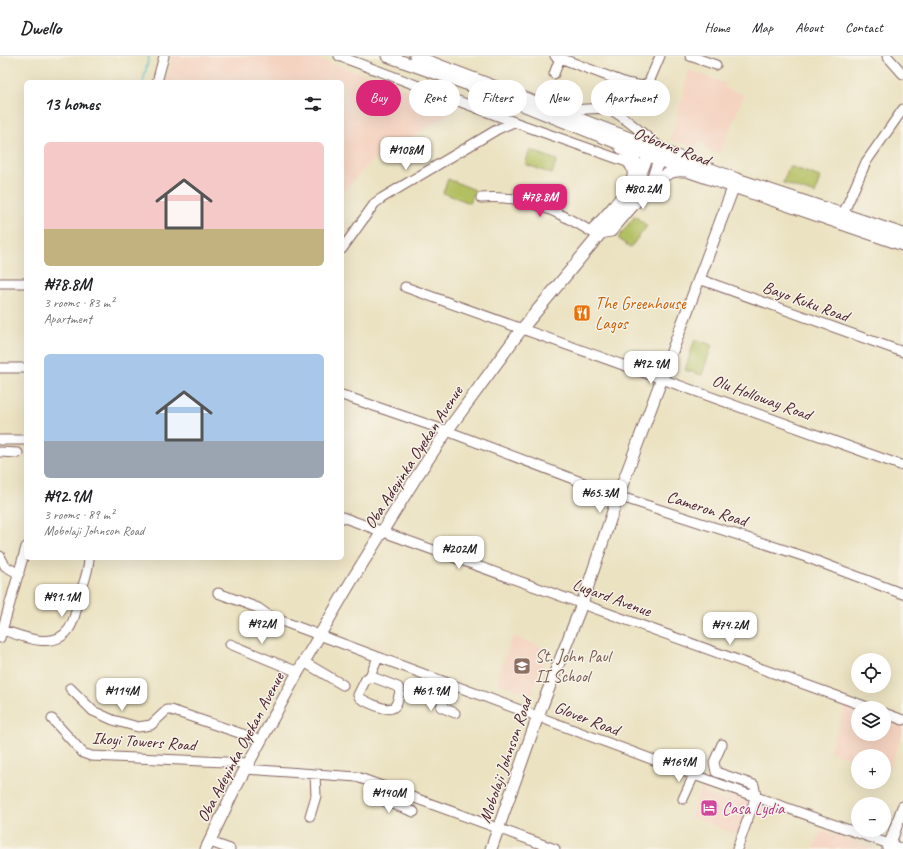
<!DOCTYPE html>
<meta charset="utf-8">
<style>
:root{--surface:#fff;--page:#f2f2f2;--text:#202124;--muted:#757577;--line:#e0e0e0;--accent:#db2777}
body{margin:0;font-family:Caveat,sans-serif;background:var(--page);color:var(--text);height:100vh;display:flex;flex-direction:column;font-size:15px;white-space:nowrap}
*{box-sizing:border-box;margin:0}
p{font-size:13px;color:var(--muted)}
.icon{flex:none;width:22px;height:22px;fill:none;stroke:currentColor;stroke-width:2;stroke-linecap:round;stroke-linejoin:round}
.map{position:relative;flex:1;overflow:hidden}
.panel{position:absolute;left:24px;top:24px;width:320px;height:480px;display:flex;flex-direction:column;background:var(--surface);border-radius:6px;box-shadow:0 4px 16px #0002}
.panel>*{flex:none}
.hud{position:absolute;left:356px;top:24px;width:380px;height:36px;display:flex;gap:8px}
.tools{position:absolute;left:851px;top:597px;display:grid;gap:8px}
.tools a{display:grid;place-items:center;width:40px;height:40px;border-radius:50%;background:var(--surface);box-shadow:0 4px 16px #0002;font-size:20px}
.price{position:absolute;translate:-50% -34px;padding:0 9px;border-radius:8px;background:#fff;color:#222;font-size:13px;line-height:26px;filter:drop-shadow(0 1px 2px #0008)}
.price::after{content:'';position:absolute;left:50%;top:24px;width:12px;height:9px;margin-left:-6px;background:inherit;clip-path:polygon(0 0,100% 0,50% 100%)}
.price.selected{background:var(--accent);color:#fff}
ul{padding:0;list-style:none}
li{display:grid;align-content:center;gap:8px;height:212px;padding:0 20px}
li span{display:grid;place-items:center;height:124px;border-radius:6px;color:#555}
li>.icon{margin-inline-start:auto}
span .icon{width:72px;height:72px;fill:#fffc;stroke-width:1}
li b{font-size:17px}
h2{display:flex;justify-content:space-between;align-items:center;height:48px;padding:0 20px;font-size:17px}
.chip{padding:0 14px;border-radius:18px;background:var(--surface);box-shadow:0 4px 16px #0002;font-size:14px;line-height:36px}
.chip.selected{background:var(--accent);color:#fff}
header{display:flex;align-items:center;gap:24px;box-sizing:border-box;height:56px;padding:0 20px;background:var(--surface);border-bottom:1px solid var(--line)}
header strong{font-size:19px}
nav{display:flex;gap:22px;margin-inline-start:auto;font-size:14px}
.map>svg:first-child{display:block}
.built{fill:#f5d3c1}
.green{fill:#b3c062;stroke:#7e7046}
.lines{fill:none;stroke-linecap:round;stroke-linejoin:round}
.stream{stroke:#54c1cb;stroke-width:1.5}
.minor-casing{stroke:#826360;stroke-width:11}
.major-casing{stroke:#826360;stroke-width:13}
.minor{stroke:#fff;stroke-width:9}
.major{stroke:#fff;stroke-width:11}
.labels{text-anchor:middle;stroke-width:3;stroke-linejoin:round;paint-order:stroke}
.street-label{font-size:17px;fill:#4a1f2b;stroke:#f7f3e8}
.food-label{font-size:17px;fill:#c56008;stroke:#f7f3e8;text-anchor:start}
.education-label{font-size:17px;fill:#785e54;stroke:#f7f3e8;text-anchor:start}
.hotel-label{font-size:17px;fill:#b23c85;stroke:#f7f3e8;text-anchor:start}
</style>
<header>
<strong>Dwello</strong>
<nav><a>Home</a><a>Map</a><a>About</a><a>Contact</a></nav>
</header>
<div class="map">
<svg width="903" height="793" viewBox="0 0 903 793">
<rect width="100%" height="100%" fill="#f7f3e8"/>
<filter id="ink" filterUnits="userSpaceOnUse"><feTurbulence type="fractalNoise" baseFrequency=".025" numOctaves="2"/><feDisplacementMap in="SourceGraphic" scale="8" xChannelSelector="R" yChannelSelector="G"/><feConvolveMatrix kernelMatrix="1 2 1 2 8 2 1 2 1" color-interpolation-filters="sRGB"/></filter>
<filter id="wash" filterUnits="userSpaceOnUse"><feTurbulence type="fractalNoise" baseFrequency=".012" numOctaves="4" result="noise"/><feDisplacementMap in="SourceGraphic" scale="16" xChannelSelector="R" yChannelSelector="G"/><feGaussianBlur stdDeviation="0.9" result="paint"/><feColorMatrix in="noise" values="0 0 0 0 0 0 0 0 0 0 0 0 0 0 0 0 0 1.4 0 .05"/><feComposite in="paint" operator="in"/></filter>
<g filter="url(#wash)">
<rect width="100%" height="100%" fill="#ebe2c1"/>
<path class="built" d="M173,0H306L352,14L459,52L367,109L342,138V26H166Z
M689,14L726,28L725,32L744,39L720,97L705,94L707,89L698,86L696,92L671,84Z
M512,580L547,593L532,639L497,626Z
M847,648L858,652V678H884V661L903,668V675L888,716L884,715V700H858V705L829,695Z
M701,732L705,733L704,737L726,745L729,738L750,745L738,779L691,761Z
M821,774L868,790L876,793H814Z"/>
<path class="green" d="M530,94L557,104L552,118L525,108Z
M789,110L820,121L815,138L783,127Z
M448,123L475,134L470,147L443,137Z
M635,160L647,170L630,192L618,182Z
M695,283L712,289L702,319L685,314Z"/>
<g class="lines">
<path class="stream" d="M143,26L149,0"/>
</g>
</g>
<g filter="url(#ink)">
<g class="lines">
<g class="minor-casing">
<path id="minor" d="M339,0L514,66L627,106C631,110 633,115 632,120C630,133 600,165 590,175
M555,0L626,27L643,30L649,26L660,0
M690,0L716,9
M887,0L903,18
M554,18L560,2
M157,26L164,0
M607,52L618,24
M561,55C574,54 597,51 608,53C618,55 649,83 660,91
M617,56L626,27
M481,142C524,138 560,156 595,178
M843,158L866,106L903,53
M342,193L375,147L382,142L498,73L514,66
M699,223L903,296
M0,227H26
M405,231C571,291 737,349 903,410
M0,312H26
M342,339L447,375L618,440L806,501L903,538
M0,384H26
M0,396L18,397
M342,461L870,652
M0,500L5,510L19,518
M218,537L258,552L271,561L694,719L903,793
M3,574C21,580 54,595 69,573C75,564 77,551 79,541C83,529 89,515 89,502
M0,582L26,491
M230,588L298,616
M304,606L343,629
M370,620L398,631L400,635C399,639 398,646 395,650C389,658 367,646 360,642L358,639L366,623L370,620L378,602
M449,628L441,651L455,657
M70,632L93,655L113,664L138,671L151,669L167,654H171L260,684
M884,657L903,664
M52,663L83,697L91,700L248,707
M722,688L714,706L716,716L754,729L756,740L737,793
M245,713L357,721L555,793
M371,740L414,756
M683,743L694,719
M310,760L316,740L315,718
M210,786L230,793"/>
</g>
<g class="major-casing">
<path id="major" d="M387,0L500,40L687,115L903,189
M415,0L737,123L903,178
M621,92C633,100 640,108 640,123
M651,131C660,122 670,113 684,115
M601,177L611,175L640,141L654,118L661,98
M206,793L235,732L298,616L352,524L415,423L447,375L521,274L601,177L603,171L635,132L652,90
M491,793L538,660L582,548L618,440L733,132
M888,793L903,751"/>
</g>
<use href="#minor" class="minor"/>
<use href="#major" class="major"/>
</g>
</g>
<defs>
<g id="restaurant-square" transform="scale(0.9)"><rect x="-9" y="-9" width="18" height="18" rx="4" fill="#e8710a" stroke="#f7f3e8"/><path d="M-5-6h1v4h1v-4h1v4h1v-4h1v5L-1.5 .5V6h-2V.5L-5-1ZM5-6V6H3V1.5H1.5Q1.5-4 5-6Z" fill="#fff"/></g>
<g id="school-square" transform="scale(0.9)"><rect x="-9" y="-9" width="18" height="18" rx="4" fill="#8d6e63" stroke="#f7f3e8"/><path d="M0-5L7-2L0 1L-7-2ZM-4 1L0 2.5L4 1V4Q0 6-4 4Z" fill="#fff"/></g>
<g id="hotel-square" transform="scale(0.9)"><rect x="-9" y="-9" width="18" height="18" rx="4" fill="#d1479c" stroke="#f7f3e8"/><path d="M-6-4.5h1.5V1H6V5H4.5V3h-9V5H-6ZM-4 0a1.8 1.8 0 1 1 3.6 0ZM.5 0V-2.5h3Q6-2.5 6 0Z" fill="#fff"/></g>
</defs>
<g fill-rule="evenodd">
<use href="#restaurant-square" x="582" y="257"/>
<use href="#school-square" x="522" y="610"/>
<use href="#hotel-square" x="709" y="752"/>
</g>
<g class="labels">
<g class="street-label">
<text transform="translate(672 90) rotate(21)" y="6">Osborne Road</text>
<text transform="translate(806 245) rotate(20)" y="6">Bayo Kuku Road</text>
<text transform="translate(762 341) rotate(20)" y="6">Olu Holloway Road</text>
<text transform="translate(413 401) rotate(-57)" y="6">Oba Adeyinka Oyekan Avenue</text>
<text transform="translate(707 452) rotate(18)" y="6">Cameron Road</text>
<text transform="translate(612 541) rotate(20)" y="6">Lugard Avenue</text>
<text transform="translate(587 662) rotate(21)" y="6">Glover Road</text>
<text transform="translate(144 685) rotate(4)" y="6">Ikoyi Towers Road</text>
<text transform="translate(240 691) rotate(-62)" y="6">Oba Adeyinka Oyekan Avenue</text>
<text transform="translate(505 704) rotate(-71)" y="6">Mobolaji Johnson Road</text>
</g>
<g class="food-label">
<text x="595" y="253">The Greenhouse<tspan x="595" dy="20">Lagos</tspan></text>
</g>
<g class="education-label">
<text x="535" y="606">St. John Paul<tspan x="535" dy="20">II School</tspan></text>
</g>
<g class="hotel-label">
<text x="722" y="758">Casa Lydia</text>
</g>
</g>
</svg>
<div class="tools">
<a><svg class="icon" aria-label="locate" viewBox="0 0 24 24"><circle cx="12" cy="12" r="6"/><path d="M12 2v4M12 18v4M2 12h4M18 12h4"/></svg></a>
<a><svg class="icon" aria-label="layers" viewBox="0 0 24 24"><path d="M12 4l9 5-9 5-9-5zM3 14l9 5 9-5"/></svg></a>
<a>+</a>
<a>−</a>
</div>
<b class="price" style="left:406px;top:115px">₦108M</b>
<b class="price" style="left:643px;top:154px">₦80.2M</b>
<b class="price selected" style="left:540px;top:162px">₦78.8M</b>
<b class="price" style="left:651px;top:329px">₦92.9M</b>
<b class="price" style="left:600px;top:458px">₦65.3M</b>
<b class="price" style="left:459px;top:514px">₦202M</b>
<b class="price" style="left:62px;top:562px">₦91.1M</b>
<b class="price" style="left:262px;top:589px">₦92M</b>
<b class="price" style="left:730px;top:590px">₦74.2M</b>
<b class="price" style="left:122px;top:656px">₦114M</b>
<b class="price" style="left:431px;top:656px">₦61.9M</b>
<b class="price" style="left:679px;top:727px">₦169M</b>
<b class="price" style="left:389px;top:758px">₦140M</b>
<div class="hud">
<a class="chip selected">Buy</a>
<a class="chip">Rent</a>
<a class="chip">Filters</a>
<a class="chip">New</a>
<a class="chip">Apartment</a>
</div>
<section class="panel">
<h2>13 homes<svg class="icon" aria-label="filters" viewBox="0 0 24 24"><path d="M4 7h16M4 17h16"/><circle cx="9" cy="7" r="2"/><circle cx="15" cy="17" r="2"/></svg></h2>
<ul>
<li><span style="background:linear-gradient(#f6c9c9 70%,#c2b280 0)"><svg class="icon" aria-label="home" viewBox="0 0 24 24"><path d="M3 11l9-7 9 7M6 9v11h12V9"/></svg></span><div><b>₦78.8M</b><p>3 rooms · 83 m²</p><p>Apartment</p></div></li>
<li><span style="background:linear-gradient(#a9c7e8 70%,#9aa5b1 0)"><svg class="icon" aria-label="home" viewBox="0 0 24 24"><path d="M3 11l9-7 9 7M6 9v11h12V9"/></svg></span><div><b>₦92.9M</b><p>3 rooms · 89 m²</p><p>Mobolaji Johnson Road</p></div></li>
</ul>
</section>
</div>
